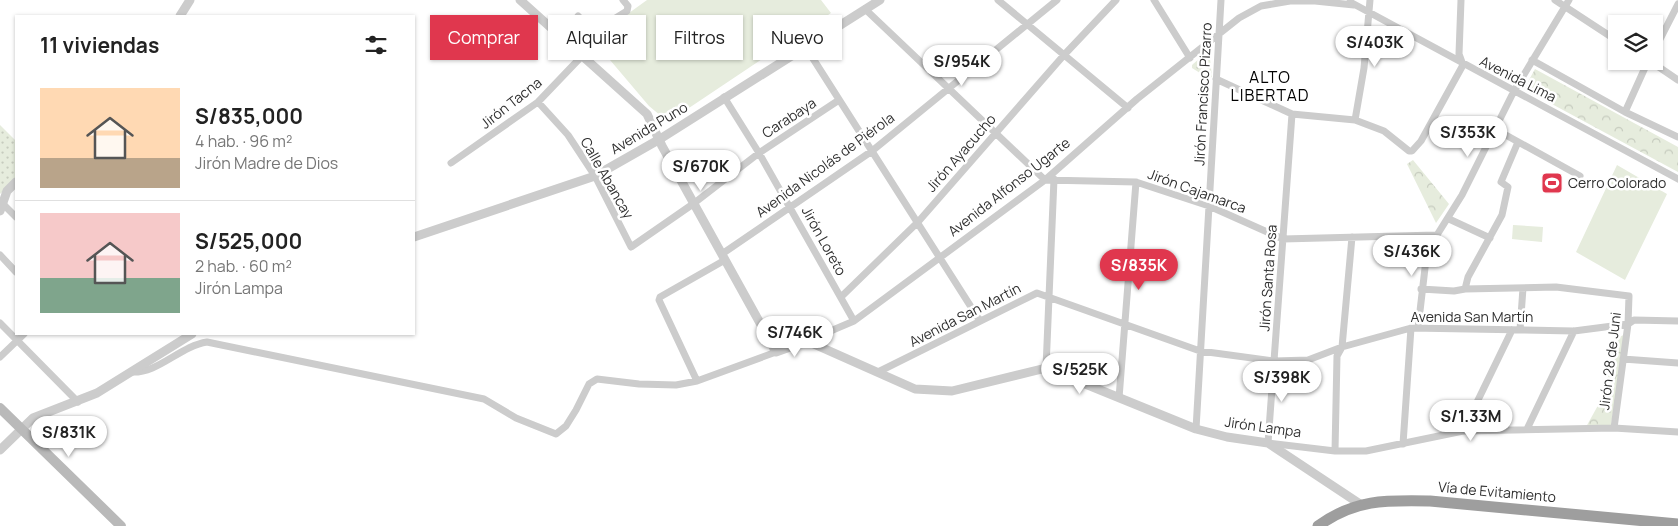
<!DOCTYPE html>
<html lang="es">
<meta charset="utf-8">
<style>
:root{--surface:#fff;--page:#f2f2f2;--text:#222;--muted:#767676;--line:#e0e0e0;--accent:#e0374e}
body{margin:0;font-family:Manrope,sans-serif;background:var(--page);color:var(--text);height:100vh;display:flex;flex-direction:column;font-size:19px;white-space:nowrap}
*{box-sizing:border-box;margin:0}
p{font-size:16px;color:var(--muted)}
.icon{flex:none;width:28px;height:28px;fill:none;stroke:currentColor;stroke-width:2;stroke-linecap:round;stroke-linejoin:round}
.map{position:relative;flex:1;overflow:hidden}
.drawer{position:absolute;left:15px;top:15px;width:400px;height:320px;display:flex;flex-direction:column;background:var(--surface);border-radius:0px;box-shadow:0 1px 4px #0004}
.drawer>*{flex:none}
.hud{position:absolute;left:430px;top:15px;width:475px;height:45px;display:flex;gap:10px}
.tools{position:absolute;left:1608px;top:15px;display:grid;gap:10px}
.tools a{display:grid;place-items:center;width:55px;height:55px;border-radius:0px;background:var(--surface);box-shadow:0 1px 4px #0004;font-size:25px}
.price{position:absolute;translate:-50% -42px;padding:0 11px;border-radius:18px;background:#fff;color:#222;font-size:16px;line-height:32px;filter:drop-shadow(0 1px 2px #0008)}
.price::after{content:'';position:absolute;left:50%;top:30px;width:15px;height:11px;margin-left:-8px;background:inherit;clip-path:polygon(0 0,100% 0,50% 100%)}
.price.on{background:var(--accent);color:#fff}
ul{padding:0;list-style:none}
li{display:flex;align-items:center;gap:15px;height:125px;padding:0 25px}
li+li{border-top:1px solid var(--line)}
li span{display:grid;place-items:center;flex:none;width:140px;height:100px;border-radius:0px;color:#555}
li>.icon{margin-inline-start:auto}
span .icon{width:60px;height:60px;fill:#fffc;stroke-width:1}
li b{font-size:21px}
h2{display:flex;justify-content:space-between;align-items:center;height:60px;padding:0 25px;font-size:21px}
.tag{padding:0 18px;border-radius:0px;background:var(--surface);box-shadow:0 1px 4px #0004;font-size:18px;line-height:45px}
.tag.on{background:var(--accent);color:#fff}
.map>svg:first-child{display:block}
.grass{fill:url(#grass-dots)}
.park{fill:url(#park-crowns)}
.garden{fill:#e6ecdd}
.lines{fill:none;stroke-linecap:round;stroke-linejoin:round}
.minor{stroke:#ccc;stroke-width:7}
.tertiary{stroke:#ccc;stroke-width:9}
.secondary{stroke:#b9b9b9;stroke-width:10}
.trunk{stroke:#9e9e9e;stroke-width:11}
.labels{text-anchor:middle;stroke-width:5;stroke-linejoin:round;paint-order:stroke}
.street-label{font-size:14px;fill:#2f2f2f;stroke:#fff}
.poi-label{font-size:14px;fill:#2f2f2f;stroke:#fff;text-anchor:start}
.quarter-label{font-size:16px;letter-spacing:1px;fill:#000;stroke:#fff}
</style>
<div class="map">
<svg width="1678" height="526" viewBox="0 0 1678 526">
<defs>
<pattern id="grass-dots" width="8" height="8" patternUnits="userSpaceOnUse" patternTransform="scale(1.25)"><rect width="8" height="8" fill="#e6ecdd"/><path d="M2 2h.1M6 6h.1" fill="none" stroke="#c6cbbe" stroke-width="1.8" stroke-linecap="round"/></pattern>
<pattern id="park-crowns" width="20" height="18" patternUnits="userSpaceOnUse" patternTransform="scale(1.25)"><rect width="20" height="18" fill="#e6ecdd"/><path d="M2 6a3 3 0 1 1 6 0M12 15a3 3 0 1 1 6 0" fill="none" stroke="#c6cbbe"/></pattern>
</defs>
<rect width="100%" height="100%" fill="#fff"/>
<path class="grass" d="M1209,50L1212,77L1208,78L1192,68V65Z
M0,125L16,141V178L0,194Z"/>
<path class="park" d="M1535,69L1678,147V172L1524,89Z
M1413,160L1449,204L1436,223L1407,164Z
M1626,334L1611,425L1586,427L1601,400L1619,337Z"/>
<path class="garden" d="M647,0H821L831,13L674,118L661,116L649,106L610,60V54L617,41L604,31Z
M1617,165L1667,194L1625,280L1576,252Z
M1513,225L1543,227L1542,242L1512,239Z"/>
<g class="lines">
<path class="minor" d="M998,0L1128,108
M1154,0L1190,58
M1555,0L1616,40
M1350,2L1678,179
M865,9L1045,180L1136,182L1209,206L1283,239L1436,235
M578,16L593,32
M566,44L593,32L627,11L628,6L623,0
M805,46L980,321
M1654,51L1678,4
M1532,60L1625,112L1678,137
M1650,61L1678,80
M1216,79L1292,114L1355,120L1384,131L1409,151H1412L1421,141L1463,65L1459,54L1461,0
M724,97L759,153L854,321
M538,102L568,135L595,176L631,247L693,204L759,153L839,100
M1625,112L1648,61
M1292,114L1268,443L1335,451H1366L1463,431L1614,428L1678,432
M1355,120L1364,68L1370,0
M1495,129L1580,176
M451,163L538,102L582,56
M2,203L16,217
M1449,219L1490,238
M722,254L872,151L1057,0
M0,255L16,272
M1421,289L1454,291L1465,289L1556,287L1629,296L1628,324L1614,428
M1465,289L1468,277L1502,215L1508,187L1501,182L1518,142
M841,297L918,222L1064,55L1116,0
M0,323L78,402
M1418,328L1427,251L1462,195L1514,91L1569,0
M1520,330L1523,288
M807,341L854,321L1045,180L1137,99L1239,18L1261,6L1290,1H1315L1354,5
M0,357L24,334
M1623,359L1678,363
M1046,368L1054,179
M131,372C158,374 180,346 207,342L484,399L516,418L556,434L566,426L576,410L589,384L597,379L639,384L676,385L697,381L776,352
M878,372L1037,293L1200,351L1274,361L1308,360L1342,347L1411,328L1574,331L1628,324L1634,320L1678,321
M697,381L659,300L660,297L725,260
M1119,398L1136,182
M1196,429L1221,0
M1527,429L1574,331
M1463,431L1512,330
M1403,444L1411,328
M1335,451L1337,356L1342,347L1352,237"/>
<path class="tertiary" d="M520,0L647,114L662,146L776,352L807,341L915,389L952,391L1046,368L1196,429L1227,437L1268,443L1360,504
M180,16L190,0
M0,211L7,191L16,182
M414,237L595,176L660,139L880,0
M0,450L33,418L97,393L192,334"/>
<path class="secondary" d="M0,408L121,526"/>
<path class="trunk" d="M1318,526C1355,499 1386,500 1430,501L1678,524"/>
</g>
<defs>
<g id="stadium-square" transform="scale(1.125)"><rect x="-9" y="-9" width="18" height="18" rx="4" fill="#e0374e" stroke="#fff"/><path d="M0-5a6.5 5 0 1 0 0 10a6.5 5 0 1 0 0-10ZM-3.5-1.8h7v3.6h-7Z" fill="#fff"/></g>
</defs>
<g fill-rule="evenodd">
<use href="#stadium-square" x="1552" y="183"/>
</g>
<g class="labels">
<g class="street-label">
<text transform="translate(1518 79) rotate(27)" y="5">Avenida Lima</text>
<text transform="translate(1203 94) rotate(-87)" y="5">Jirón Francisco Pizarro</text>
<text transform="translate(511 103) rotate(-38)" y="5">Jirón Tacna</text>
<text transform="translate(789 118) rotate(-33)" y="5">Carabaya</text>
<text transform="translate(649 128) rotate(-31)" y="5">Avenida Puno</text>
<text transform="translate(961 153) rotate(-49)" y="5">Jirón Ayacucho</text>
<text transform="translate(825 165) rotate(-36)" y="5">Avenida Nicolás de Piérola</text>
<text transform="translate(607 178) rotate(60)" y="5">Calle Abancay</text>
<text transform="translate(1009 187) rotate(-38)" y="5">Avenida Alfonso Ugarte</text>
<text transform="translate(1197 191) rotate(20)" y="5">Jirón Cajamarca</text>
<text transform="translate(824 241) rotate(61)" y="5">Jirón Loreto</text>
<text transform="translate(1268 278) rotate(-86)" y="5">Jirón Santa Rosa</text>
<text transform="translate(965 315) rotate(-27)" y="5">Avenida San Martín</text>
<text x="1472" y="322">Avenida San Martín</text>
<text transform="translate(1610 361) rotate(-83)" y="5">Jirón 28 de Juni</text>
<text transform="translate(1263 427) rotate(8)" y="5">Jirón Lampa</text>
<text transform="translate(1497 492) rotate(5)" y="5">Vía de Evitamiento</text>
</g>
<g class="poi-label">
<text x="1568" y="188">Cerro Colorado</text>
</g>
<g class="quarter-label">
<text x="1270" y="83">ALTO<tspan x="1270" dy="18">LIBERTAD</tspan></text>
</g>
</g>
</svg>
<div class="tools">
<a><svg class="icon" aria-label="layers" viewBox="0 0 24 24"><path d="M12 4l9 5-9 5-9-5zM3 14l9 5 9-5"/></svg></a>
</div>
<b class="price" style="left:1375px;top:68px">S/403K</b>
<b class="price" style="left:962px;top:87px">S/954K</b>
<b class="price" style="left:1468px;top:158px">S/353K</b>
<b class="price" style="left:701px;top:192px">S/670K</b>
<b class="price" style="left:1412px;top:277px">S/436K</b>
<b class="price on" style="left:1139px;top:291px">S/835K</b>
<b class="price" style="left:795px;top:358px">S/746K</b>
<b class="price" style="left:1080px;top:395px">S/525K</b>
<b class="price" style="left:1282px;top:403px">S/398K</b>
<b class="price" style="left:1471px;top:442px">S/1.33M</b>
<b class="price" style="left:69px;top:458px">S/831K</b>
<div class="hud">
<a class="tag on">Comprar</a>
<a class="tag">Alquilar</a>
<a class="tag">Filtros</a>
<a class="tag">Nuevo</a>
</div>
<section class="drawer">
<h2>11 viviendas<svg class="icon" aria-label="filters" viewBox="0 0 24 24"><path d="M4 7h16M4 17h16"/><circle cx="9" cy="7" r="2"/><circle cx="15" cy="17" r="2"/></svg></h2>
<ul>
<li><span style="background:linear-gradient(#ffd9b3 70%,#b9a48a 0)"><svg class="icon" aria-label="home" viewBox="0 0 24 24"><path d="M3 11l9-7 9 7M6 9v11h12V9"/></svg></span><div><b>S/835,000</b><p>4 hab. · 96 m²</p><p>Jirón Madre de Dios</p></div></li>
<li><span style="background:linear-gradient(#f6c9c9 65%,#7fa58c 0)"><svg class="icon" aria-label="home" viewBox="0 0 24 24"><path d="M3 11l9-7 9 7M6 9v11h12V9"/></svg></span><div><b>S/525,000</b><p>2 hab. · 60 m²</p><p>Jirón Lampa</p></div></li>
</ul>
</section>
</div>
